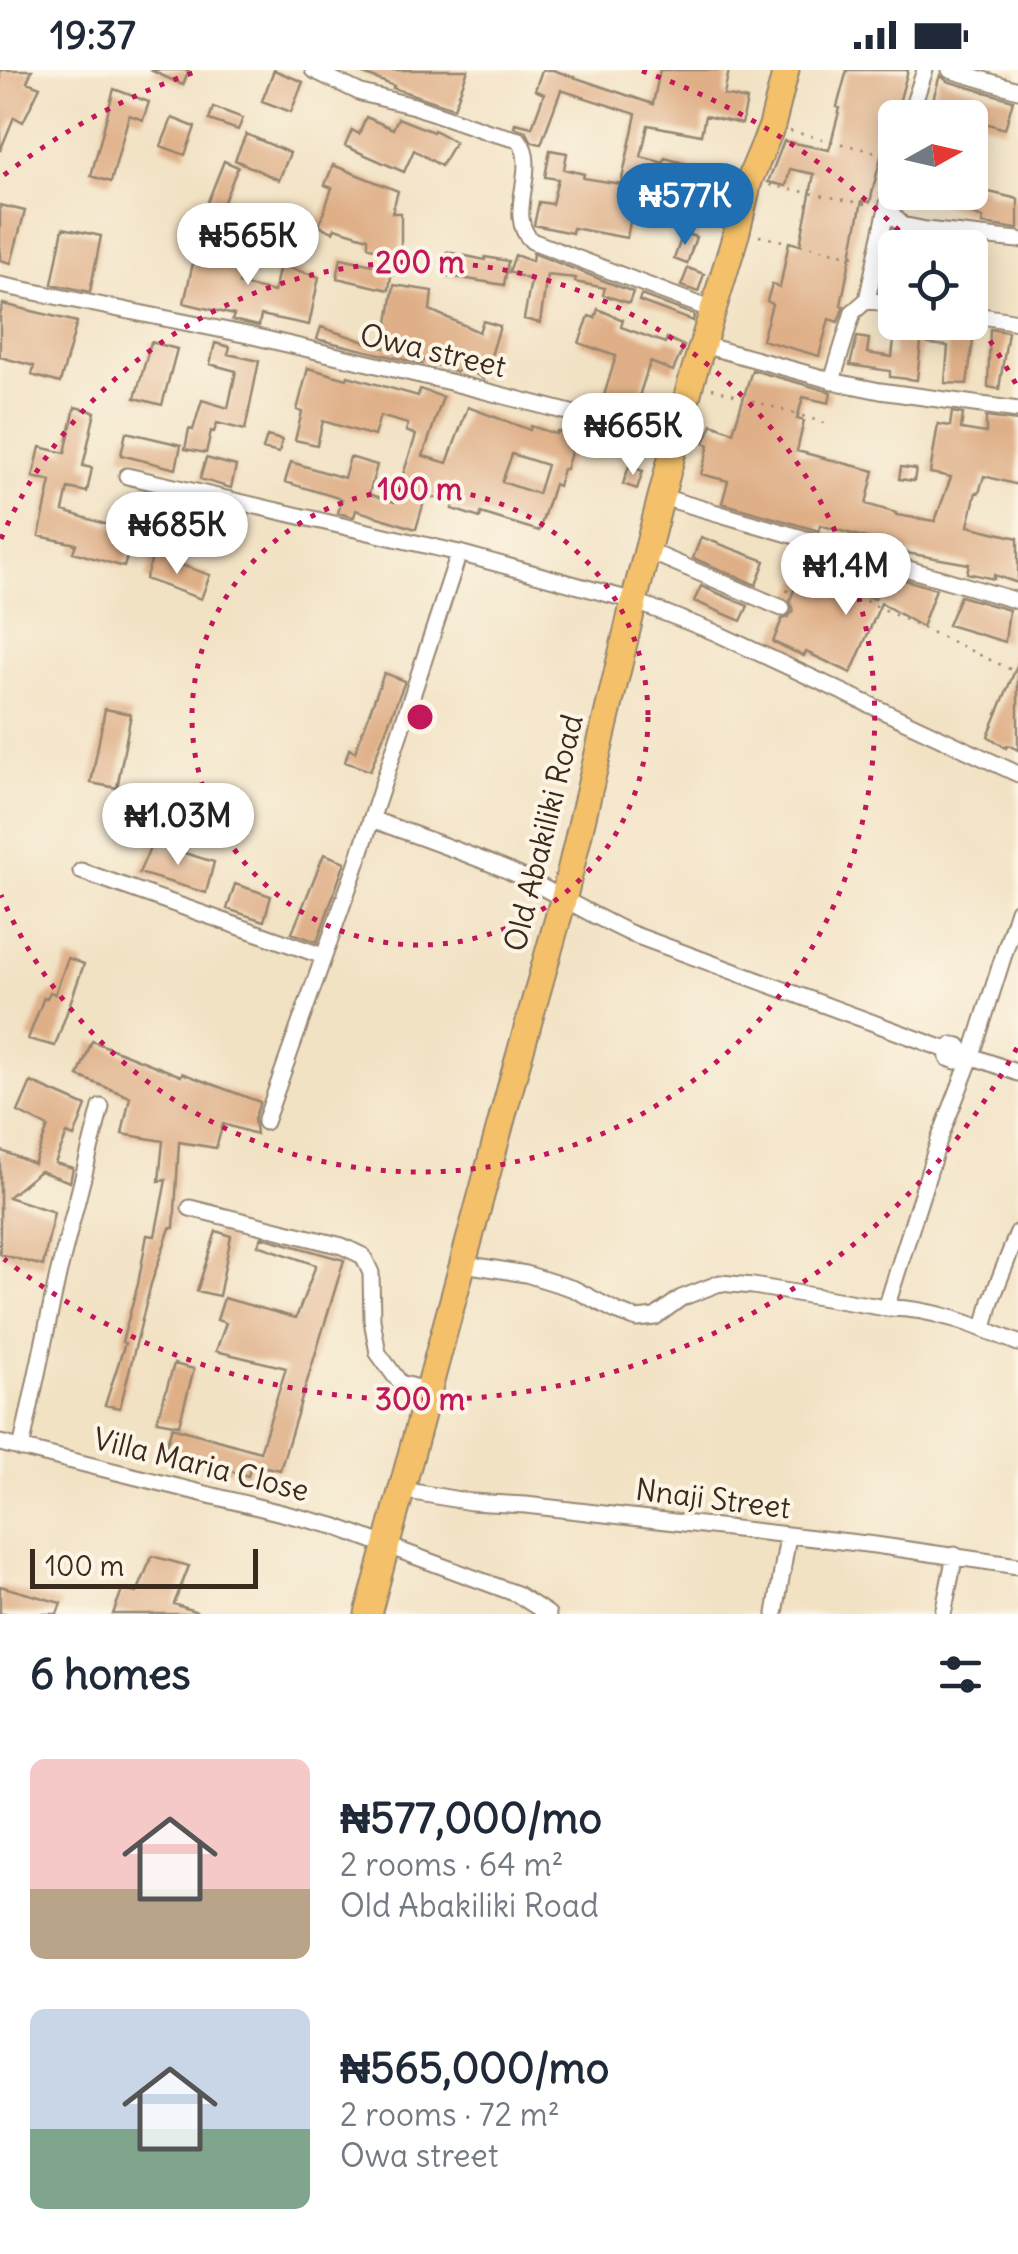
<!DOCTYPE html>
<meta charset="utf-8">
<style>
:root{--surface:#fff;--page:#f6f6f7;--text:#1f2937;--muted:#747a83;--accent:#1f6fb2}
body{margin:0;font-family:Delius,sans-serif;background:var(--page);color:var(--text);height:100vh;display:flex;flex-direction:column;font-size:38px;white-space:nowrap}
*{box-sizing:border-box;margin:0}
p{font-size:32px;color:var(--muted)}
.icon{flex:none;width:55px;height:55px;fill:none;stroke:currentColor;stroke-width:2;stroke-linecap:round;stroke-linejoin:round}
.map{position:relative;height:1544px;overflow:hidden}
.sheet{display:flex;flex-direction:column;background:var(--surface);flex:1}
.sheet>*{flex:none}
.needle{width:65px;rotate:82deg}
.controls{position:absolute;left:878px;top:30px;display:grid;gap:20px}
.controls a{display:grid;place-items:center;width:110px;height:110px;border-radius:15px;background:var(--surface);box-shadow:0 5px 25px #0003;font-size:50px}
.scale{position:absolute;left:30px;bottom:25px;width:228px;box-sizing:border-box;padding-left:10px;border:5px solid #3b2a1e;border-top:0;font-size:28px;line-height:35px;white-space:nowrap;color:#3b2a1e;-webkit-text-stroke:8px #fcf5e5;paint-order:stroke}
.price{position:absolute;translate:-50% -85px;padding:0 22px;border-radius:35px;background:#fff;color:#222;font-size:32px;line-height:65px;filter:drop-shadow(0 2px 5px #0008)}
.price::after{content:'';position:absolute;left:50%;top:60px;width:30px;height:22px;margin-left:-15px;background:inherit;clip-path:polygon(0 0,100% 0,50% 100%)}
.price.selected{background:var(--accent);color:#fff}
ul{padding:0;list-style:none}
li{display:flex;align-items:center;gap:30px;height:250px;padding:0 30px}
li span{display:grid;place-items:center;flex:none;width:280px;height:200px;border-radius:15px;color:#555}
li>.icon{margin-inline-start:auto}
span .icon{width:120px;height:120px;fill:#fffc;stroke-width:1}
li b{font-size:42px}
h2{display:flex;justify-content:space-between;align-items:center;height:120px;padding:0 30px;font-size:42px}
.status{display:flex;justify-content:space-between;align-items:center;height:70px;padding:0 50px;background:var(--surface);direction:ltr}
.status svg{height:28px;fill:currentColor}
.map>svg:first-child{display:block}
.building{fill:#dfaf87;fill-rule:evenodd}
.lines{fill:none;stroke-linecap:round;stroke-linejoin:round}
.minor-casing{stroke:#968671;stroke-width:19}
.primary-casing{stroke:#968671;stroke-width:29}
.path{stroke:#968671;stroke-width:2.5;stroke-dasharray:2.5 8;stroke-linecap:butt}
.minor{stroke:#fff;stroke-width:15}
.primary{stroke:#f4c16a;stroke-width:25}
.ring{fill:none;stroke:#c2185b;stroke-width:5;stroke-dasharray:5 10}
.labels{text-anchor:middle;stroke-width:8;stroke-linejoin:round;paint-order:stroke}
.street-label{font-size:30px;fill:#3b2a1e;stroke:#fcf5e5}
.centre{fill:#c2185b;stroke:#fcf5e5;stroke-width:5}
.ring-label{font-size:30px;text-anchor:middle;font-weight:bold;fill:#c2185b;stroke:#fcf5e5;stroke-width:8;stroke-linejoin:round;paint-order:stroke}
</style>
<div class="status"><b>19:37</b><svg viewBox="0 0 49 12"><path d="M0 12V9h3v3zM5 12V6h3v6zM10 12V3h3v9zM15 12V0h3v12zM26 1h20v11H26zM47 4h2v5h-2z"/></svg></div>
<div class="map">
<svg width="1018" height="1544" viewBox="0 0 1018 1544">
<rect width="100%" height="100%" fill="#fcf5e5"/>
<filter id="ink" filterUnits="userSpaceOnUse"><feTurbulence type="fractalNoise" baseFrequency=".01" numOctaves="2"/><feDisplacementMap in="SourceGraphic" scale="20" xChannelSelector="R" yChannelSelector="G"/><feConvolveMatrix kernelMatrix="1 2 1 2 8 2 1 2 1" color-interpolation-filters="sRGB"/></filter>
<filter id="wash" filterUnits="userSpaceOnUse"><feTurbulence type="fractalNoise" baseFrequency=".0048" numOctaves="4" result="noise"/><feDisplacementMap in="SourceGraphic" scale="40" xChannelSelector="R" yChannelSelector="G"/><feGaussianBlur stdDeviation="2.25" result="paint"/><feColorMatrix in="noise" values="0 0 0 0 0 0 0 0 0 0 0 0 0 0 0 0 0 1.4 0 .05"/><feComposite in="paint" operator="in"/></filter>
<g filter="url(#wash)">
<rect width="100%" height="100%" fill="#f2e2c4"/>
<g id="blocks">
<path class="building" d="M0,0H32L27,12L40,17L23,52L14,47L0,81Z
M150,0H189L183,15Z
M274,0L303,12L291,42L262,31Z
M354,0H468L454,38L393,18L394,16Z
M542,0H553L653,34L660,0H729L724,25L747,30L742,54L705,46L701,65L648,55L641,87L664,93L665,88L690,95L689,99L701,102L696,122L638,108L627,168L573,158L572,163L534,155L539,132L552,134L558,109L545,107L550,80L567,83L564,99L584,104L583,108L621,114L636,44L561,20L541,74L532,72L526,61L514,57L515,53L532,57L544,24L535,20Z
M847,0H908L895,48L894,78L886,83L882,82L870,132L862,131L841,235L844,236L838,252L829,249L819,286L762,270L772,234L767,231L772,214L780,217L789,172L800,175L814,104L790,99L786,116L768,112L784,71L829,80L840,38L837,37Z
M940,5L947,11L1013,30L1005,59L931,37Z
M114,19L149,32L143,50L129,45L111,112L91,106Z
M213,37L243,48L238,60L209,50Z
M366,47L393,59L398,48L433,62L434,60L455,72L441,96L414,80L404,102L345,76L352,60L359,64Z
M172,48L195,57L185,85L161,76Z
M246,64L290,83L279,110L235,90Z
M224,91L238,97L220,141L206,136Z
M333,95L398,121L392,143H401V180H395L394,187L368,176V168L335,158L333,162L319,156L332,118L325,115Z
M970,113L986,119L985,121L1018,129V159L982,154L983,148L916,125V122H970Z
M0,135L25,141L11,193L0,190Z
M274,145L299,150L296,161L288,159L282,190L268,187L274,157L272,156Z
M63,158L101,166L90,222L52,214Z
M683,163L696,167L687,194L674,189Z
M218,167L250,177L239,214L274,222L280,195L319,207L309,255L261,245L259,256L232,250L234,245L184,233L195,184L212,188Z
M890,176H895V224L882,221Z
M447,182L485,190V187L508,191L504,215L443,205Z
M533,183L633,222L629,233L603,225L605,218L575,212L576,208L547,205L540,253L524,249L531,210L509,202L515,185L532,191Z
M341,188L392,199L389,220L337,208Z
M688,198L704,204L698,222L681,216Z
M394,215L432,221L430,240L479,262L483,251L500,256L484,309L460,295L457,302L422,290V294L317,269L321,257L384,278Z
M641,225L694,245L693,251L639,231Z
M3,234L77,252L60,313L32,305L34,296L0,287V245Z
M598,239L623,250L621,257L665,273L667,268L684,276L673,301L650,292L635,339L603,329L616,286L579,273L589,246L595,248Z
M931,252H963L975,256L967,314L945,313L948,276L928,274Z
M990,259L1008,262L999,319L988,317Z
M895,260L922,263L917,310L890,307V301L850,295L857,267L869,269L867,283L892,287Z
M151,272L177,279L162,335L135,328Z
M215,273L230,277L228,284L259,291L245,360L217,353L214,362L211,361L206,383L185,379L189,359L193,360L202,330L228,338L236,301L210,294Z
M308,298L347,309L348,306L418,326L420,319L443,327L423,386L447,393L468,337L530,360L531,356L556,364L557,361L576,366L566,399H563L558,416L554,414L539,461L481,443L480,448L452,439L454,434L426,425L416,459L356,440L354,447L338,443L342,429L285,412L291,392L344,408L350,387L377,395L369,424L394,432L416,365L406,361L408,354L380,346L374,366L323,351L317,375L295,370L302,342L297,340ZM512,384L547,395L538,424L502,412Z
M752,300L831,322L829,333L803,327L797,349L804,351L797,381L874,401L866,434L896,443V445L935,451L951,407L930,403L938,354L950,356L952,342L963,344L961,359L986,363V347L1018,351V415L984,406L979,423L976,422L968,456L1018,468V513L994,505V509L967,503L969,494L901,482L902,478L820,455L819,461L722,433L728,411L701,404L709,375L704,373L712,354L733,362Z
M75,337L95,342L83,396L92,398L87,422L68,418L63,441L134,463L124,497L73,482L76,474L39,466L51,411L33,407L40,377L65,383Z
M126,362L181,375L176,399L121,385Z
M267,366L282,370L279,383L263,379Z
M206,388L236,396L231,418L200,409Z
M629,396L643,401L637,419L623,414Z
M901,397L916,399L914,411L899,409Z
M701,467L765,491L756,515L693,488Z
M153,485L210,505L201,529L145,509Z
M885,504L936,519L922,557L881,533L851,603L806,582L804,586L773,572L782,549L788,547L793,541L790,530L798,510L829,520L830,517L875,529Z
M701,516L748,536L741,551L694,531Z
M960,526L1009,540L1005,572L948,555Z
M1018,593V680L1008,675L1006,678L988,666Z
M384,603L405,611L370,701L345,692L349,679L355,682Z
M105,639L131,644L117,718L91,713Z
M152,773L214,792L206,823L139,803Z
M324,784L345,792L317,872L292,863Z
M235,814L271,826L264,851L227,839Z
M68,888L84,894L55,976L28,969L44,927L47,928L50,922L55,924Z
M92,971L181,1006L182,1003L260,1032L254,1049L256,1064L223,1054L216,1078L179,1072L174,1158H170L151,1214L120,1338L105,1335L125,1273L122,1272L138,1214L147,1165L155,1166L166,1110L159,1111L163,1071L122,1064L130,1027L78,1006Z
M31,1012L86,1036L74,1067L67,1064L55,1093L73,1098L70,1112L40,1101L8,1127L54,1142L43,1196L0,1184V1080L34,1094L48,1057L18,1042Z
M216,1161L231,1166L219,1226L197,1221Z
M262,1167L344,1190L280,1400L251,1394L248,1406L164,1382L172,1357L260,1382L286,1298L216,1281L226,1253L217,1250L224,1228L296,1248L316,1195L258,1175Z
M174,1294L194,1299L179,1355L157,1351Z
M152,1486L189,1496L174,1534L197,1542V1544H113L122,1520L137,1523Z
M0,1516L61,1533L57,1544H0Z"/>
</g>
</g>
<g filter="url(#ink)">
<use href="#blocks" fill-opacity="0" stroke="#968671" stroke-width="2.5"/>
<g class="lines">
<g class="minor-casing">
<path id="minor" d="M313,0L361,23L414,36L489,62L519,70C540,98 504,146 532,171L712,240
M950,0L1018,20
M909,48L925,0
M895,89L887,138L902,155L926,160L1018,170
M0,215L248,265L450,312L676,370
M867,230L895,235
M970,244L1018,252
M703,275L841,313L880,321L1018,340
M832,311L853,242L867,230L887,138
M127,406L459,483L634,531L714,562L1018,704
M662,427L1018,531
M648,481L782,538
M371,749C417,766 464,782 509,801C551,820 590,845 632,864L947,980L948,988L956,991L962,987L963,983L959,976L952,975L947,980
M81,801L323,886
M966,984L1018,1003
M265,1052L355,799L459,483
M190,1138L342,1176L363,1186L371,1203L372,1250L378,1283L400,1313L429,1321
M464,1194L526,1204L574,1219L616,1241L637,1249L655,1247L681,1228L720,1213L753,1216L886,1238C931,1237 977,1256 1018,1273
M886,1238L939,1070L972,985L1018,840
M984,1259L991,1231L1018,1162
M0,1373L334,1456L517,1524L548,1544
M21,1379L58,1205L101,1037
M402,1420L471,1432L526,1435L875,1475L1018,1496
M775,1544L788,1466
M943,1544L955,1485"/>
</g>
<g class="primary-casing">
<path id="primary" d="M368,1544L513,1008L564,827L634,531L691,312L737,161L749,111L772,56L786,0"/>
</g>
<path class="path" d="M790,61L879,83
M770,115L870,135
M759,166L859,187
M712,318L828,354
M787,522L794,497L1018,603"/>
<use href="#minor" class="minor"/>
<use href="#primary" class="primary"/>
</g>
</g>
<g class="ring">
<circle cx="420" cy="647" r="228"/>
<path d="M1 469A455 455 0 1 1 1 825"/>
<path d="M1017 978A683 683 0 0 1 4 1189M4 105A683 683 0 0 1 198 1M642 1A683 683 0 0 1 915 177M973 246A683 683 0 0 1 1017 316"/>
</g>
<g class="labels">
<g class="street-label">
<text transform="translate(433 281) rotate(13)" y="10">Owa street</text>
<text transform="translate(544 763) rotate(-76)" y="10">Old Abakiliki Road</text>
<text transform="translate(201 1395) rotate(14)" y="10">Villa Maria Close</text>
<text transform="translate(713 1429) rotate(7)" y="10">Nnaji Street</text>
</g>
</g>
<circle cx="420" cy="647" r="15" class="centre"/>
<g class="ring-label">
<text x="420" y="203">200 m</text>
<text x="420" y="430">100 m</text>
<text x="420" y="1340">300 m</text>
</g>
</svg>
<div class="controls">
<a><svg class="needle" viewBox="-14 -14 28 28"><path d="M0-13l5 13h-10z" fill="#e53935"/><path d="M0 13l5-13h-10z" fill="#747a83"/></svg></a>
<a><svg class="icon" aria-label="locate" viewBox="0 0 24 24"><circle cx="12" cy="12" r="6"/><path d="M12 2v4M12 18v4M2 12h4M18 12h4"/></svg></a>
</div>
<div class="scale">100 m</div>
<b class="price selected" style="left:685px;top:178px">₦577K</b>
<b class="price" style="left:248px;top:218px">₦565K</b>
<b class="price" style="left:633px;top:408px">₦665K</b>
<b class="price" style="left:177px;top:507px">₦685K</b>
<b class="price" style="left:846px;top:548px">₦1.4M</b>
<b class="price" style="left:178px;top:798px">₦1.03M</b>
</div>
<section class="sheet">
<h2>6 homes<svg class="icon" aria-label="filters" viewBox="0 0 24 24"><path d="M4 7h16M4 17h16"/><circle cx="9" cy="7" r="2"/><circle cx="15" cy="17" r="2"/></svg></h2>
<ul>
<li><span style="background:linear-gradient(#f6c9c9 65%,#b9a48a 0)"><svg class="icon" aria-label="home" viewBox="0 0 24 24"><path d="M3 11l9-7 9 7M6 9v11h12V9"/></svg></span><div><b>₦577,000/mo</b><p>2 rooms · 64 m²</p><p>Old Abakiliki Road</p></div></li>
<li><span style="background:linear-gradient(#c9d6e8 60%,#7fa58c 0)"><svg class="icon" aria-label="home" viewBox="0 0 24 24"><path d="M3 11l9-7 9 7M6 9v11h12V9"/></svg></span><div><b>₦565,000/mo</b><p>2 rooms · 72 m²</p><p>Owa street</p></div></li>
</ul>
</section>
